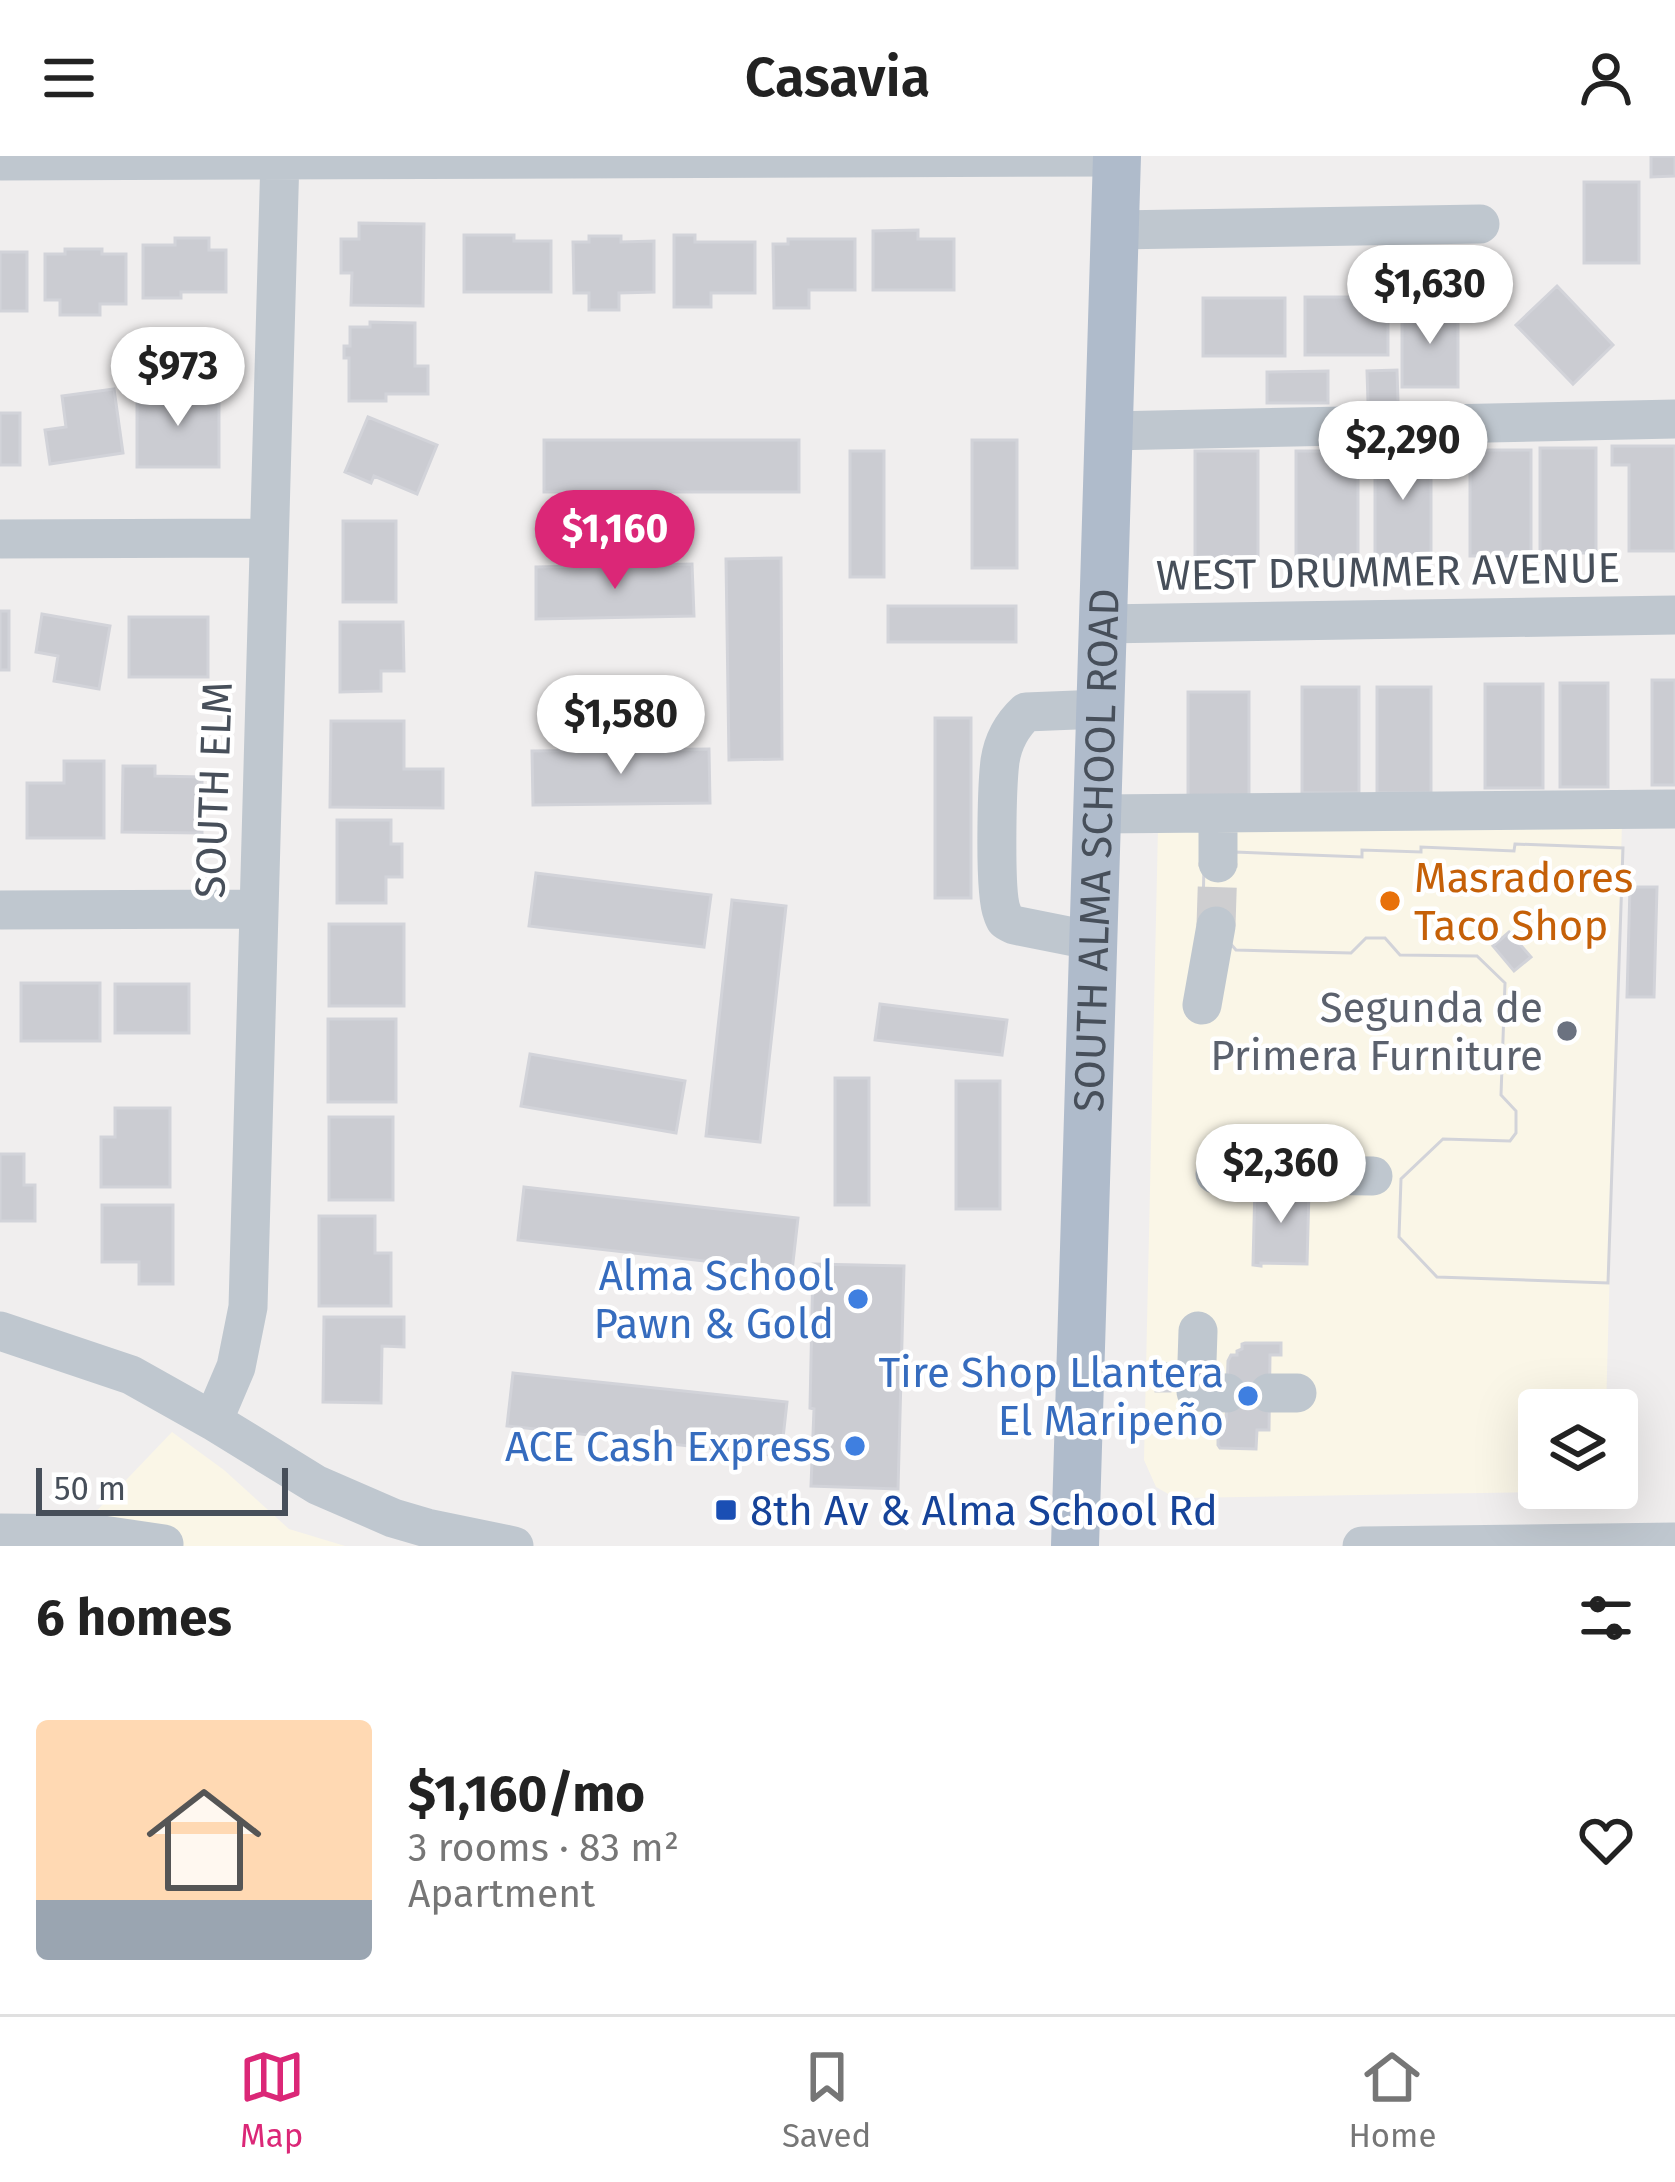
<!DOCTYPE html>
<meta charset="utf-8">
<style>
:root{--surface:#fff;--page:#f6f6f6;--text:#222;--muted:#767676;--line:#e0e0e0;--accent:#db2777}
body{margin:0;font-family:"Fira Sans",sans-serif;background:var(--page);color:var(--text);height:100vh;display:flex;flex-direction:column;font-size:45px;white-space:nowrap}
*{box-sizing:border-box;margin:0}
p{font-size:39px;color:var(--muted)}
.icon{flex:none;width:66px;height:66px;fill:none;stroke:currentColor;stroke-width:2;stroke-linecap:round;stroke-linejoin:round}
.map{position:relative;height:1390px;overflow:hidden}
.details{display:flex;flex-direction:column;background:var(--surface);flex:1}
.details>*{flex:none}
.buttons{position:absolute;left:1518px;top:1233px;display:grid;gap:24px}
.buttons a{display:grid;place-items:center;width:120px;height:120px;border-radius:12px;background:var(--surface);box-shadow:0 12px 48px #0002;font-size:60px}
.scale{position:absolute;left:36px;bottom:30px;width:252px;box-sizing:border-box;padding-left:12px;border:6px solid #474f5a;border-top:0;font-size:33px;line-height:42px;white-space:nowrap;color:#474f5a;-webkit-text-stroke:9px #fff;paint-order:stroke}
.price{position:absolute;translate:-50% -102px;padding:0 27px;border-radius:42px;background:#fff;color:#222;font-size:39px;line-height:78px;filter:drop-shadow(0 3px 6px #0008)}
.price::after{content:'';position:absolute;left:50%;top:72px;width:36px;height:27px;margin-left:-18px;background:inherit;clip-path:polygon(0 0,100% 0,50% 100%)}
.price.selected{background:var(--accent);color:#fff}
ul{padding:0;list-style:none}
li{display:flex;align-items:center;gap:36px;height:300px;padding:0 36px}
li+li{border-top:3px solid var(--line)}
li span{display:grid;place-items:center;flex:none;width:336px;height:240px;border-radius:12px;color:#555}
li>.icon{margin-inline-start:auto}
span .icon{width:144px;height:144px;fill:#fffc;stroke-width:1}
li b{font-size:51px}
h2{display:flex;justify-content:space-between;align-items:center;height:144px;padding:0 36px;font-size:51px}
header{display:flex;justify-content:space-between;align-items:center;height:156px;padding:0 36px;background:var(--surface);font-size:54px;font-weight:600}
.dock{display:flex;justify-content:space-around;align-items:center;height:168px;border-top:3px solid var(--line);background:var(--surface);font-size:33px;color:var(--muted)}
.dock a{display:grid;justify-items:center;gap:6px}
.dock .selected{color:var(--accent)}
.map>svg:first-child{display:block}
.commercial{fill:#faf6e7}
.building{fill:#cbccd2;stroke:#d2d3d9;stroke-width:3;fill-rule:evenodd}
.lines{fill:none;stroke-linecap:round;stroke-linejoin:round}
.minor-tunnel{stroke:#ceced0;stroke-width:39;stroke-dasharray:39 20;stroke-linecap:butt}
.minor{stroke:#bfc7cf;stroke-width:39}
.major{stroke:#afbbcb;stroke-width:48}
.food-dot{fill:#e8710a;stroke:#fff;stroke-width:4.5}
.worship-dot{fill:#6b7280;stroke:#fff;stroke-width:4.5}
.shop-dot{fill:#3f7fe0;stroke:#fff;stroke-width:4.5}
.transit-dot{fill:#1a4fb4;stroke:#fff;stroke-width:4.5}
.labels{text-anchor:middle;stroke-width:9;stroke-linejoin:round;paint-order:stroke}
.street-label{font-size:42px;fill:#474f5a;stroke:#fff}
.food-label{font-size:42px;fill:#c56008;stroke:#fff;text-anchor:start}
.worship-label{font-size:42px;fill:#5b616d;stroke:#fff;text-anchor:end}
.shop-label{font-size:42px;fill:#366cbe;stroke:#fff;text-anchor:end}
.transit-label{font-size:42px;fill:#164399;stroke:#fff;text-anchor:start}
</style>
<header><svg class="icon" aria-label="menu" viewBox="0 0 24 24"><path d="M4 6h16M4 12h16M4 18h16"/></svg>Casavia<svg class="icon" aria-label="person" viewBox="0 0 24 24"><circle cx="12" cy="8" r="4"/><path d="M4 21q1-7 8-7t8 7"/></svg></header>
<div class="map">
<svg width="1675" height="1390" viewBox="0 0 1675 1390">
<rect width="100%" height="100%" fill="#f0eeee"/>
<path class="commercial" d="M1622,666L1606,1254H1539V1332H1605V1335L1182,1342L1170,1339L1156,1331L1144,1304L1158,672Z
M172,1276L224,1314L289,1373L345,1390H63Z"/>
<path class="building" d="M1651,0H1675V20L1651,21Z
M1584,26H1639V107H1584Z
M359,67L424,68L423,150L351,149L352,117H341V83H359Z
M918,74V83H954V134H873V75Z
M464,79H514V85H551V136H464Z
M674,79H695V86H755V137H711V151H674Z
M589,80H621V86L654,85V136L619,137V154H589V137H574L573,86H589Z
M175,82H209V94H226V136H181V142H143V89H175Z
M788,83H855V134H809V152H774L773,88H788Z
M65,93H102V98H126V148H100V159H60V144H45V98H65Z
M0,96H27V155H0Z
M1557,130L1613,189L1573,228L1516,169Z
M1305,141H1388V199H1305Z
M1203,142H1285V200H1203Z
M1402,151H1458V231H1402Z
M370,166L415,167V210H428V238H386V245H349V202H344V190H350V171H370Z
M1397,214L1398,246H1368L1367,215Z
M1328,215V247H1267V216Z
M114,233L123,297L50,308L45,274L66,271L62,240Z
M137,234H219V311H137Z
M0,257H20V309H0Z
M368,261L437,289L417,338L374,320L371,327L345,316Z
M544,284H799V336H544Z
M972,284H1017V412H972Z
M1612,290H1675V395H1629V309H1612Z
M1540,292H1596V397H1540Z
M1375,294H1431V400H1375Z
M1470,294H1531V400H1470Z
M850,295H884V421H850Z
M1195,295H1258V403H1195Z
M1296,295H1358V403H1296Z
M343,365H396V446H343Z
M781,402L782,603L729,604L726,403Z
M692,408L694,460L536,463V411Z
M888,450H1016V486H888Z
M0,455H9V514H0Z
M42,458L110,470L99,533L54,525L58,500L36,496Z
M129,461H208V521H129Z
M340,466H403L404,515H381V535L340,536Z
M1652,524H1675V629H1652Z
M1560,527H1608V631H1560Z
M1485,528H1543V632H1485Z
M1302,531H1359V637H1302Z
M1377,531H1431V637H1377Z
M1188,536H1249V641H1188Z
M935,562H971V742H935Z
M331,565H404V613H443V652L330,651Z
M709,593L710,647L533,649L532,595Z
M64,605H104V682H27V627H64Z
M123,610H155V620L202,621V677L122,676Z
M337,664H391V688H402V721H386V747H337Z
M1515,688L1623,692L1608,1127L1437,1121L1399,1081L1401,1023L1443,983L1510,985L1516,977V955L1501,939L1505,827L1477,800L1400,799L1385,782H1366L1351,797L1236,794L1203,756L1204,707L1235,696L1362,701V694L1421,696V691L1514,695ZM1509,776L1531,801L1514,815L1493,790Z
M1515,688L1623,692L1608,1127L1437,1121L1399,1081L1401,1023L1443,983L1510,985L1516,977V955L1501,939L1505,827L1477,800L1400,799L1385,782H1366L1351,797L1236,794L1203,756L1204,707L1235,696L1362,701V694L1421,696V691L1514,695Z
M536,717L711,739L704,791L529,770Z
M1630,731H1657L1654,841H1627Z
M732,744L786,750L760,986L706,980Z
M329,768H404V850H329Z
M21,827H100V885H21Z
M115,828H189V877H115Z
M880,848L1007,864L1002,899L875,884Z
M328,863H396V946H328Z
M530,898L685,925L676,977L521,950Z
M835,922H869V1049H835Z
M956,925H1000V1053H956Z
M115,952H170V1031H101V981H115Z
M329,961H393V1044H329Z
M0,998H24V1029H35V1065H0Z
M1255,1029L1309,1034L1307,1108L1261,1107V1110L1253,1109Z
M524,1031L798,1062L792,1115L518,1084Z
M102,1049H173V1128H139V1106H102Z
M319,1060H375V1097H391V1150H319Z
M813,1108L904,1110L898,1333L811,1330L814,1253L810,1252Z
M324,1161H404V1191L382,1190L381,1247L323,1246Z
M1245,1187H1281V1199H1270L1269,1274H1257L1256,1293L1220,1292L1218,1289V1272L1226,1266L1228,1205L1231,1199H1237V1195L1242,1193V1188Z
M1156,1207L1170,1208V1235H1156Z
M513,1217L787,1246L781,1300L507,1270Z"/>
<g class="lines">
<path class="minor-tunnel" d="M1216,770L1218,707"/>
<path class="minor" d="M0,5L1116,1
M1115,74L1480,68
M1109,275L1675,263
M0,383L268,382
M1103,468L1675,459
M1098,658L1675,653
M1218,707V657
M0,754L258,753
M1094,785L1014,769C1005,764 1005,766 1002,756C994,737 997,629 1000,605C1003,585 1011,570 1026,556L1101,553
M1202,849L1216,770
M1215,1018L1373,1020
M0,1175L131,1219L213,1265L317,1329L393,1362L427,1372L514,1390
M1198,1175L1196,1236L1227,1237
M1269,1237H1297
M213,1265L236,1211L248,1151L280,0
M0,1377L96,1378L164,1388
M1362,1390L1675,1386"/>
<path class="major" id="s1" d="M1075,1390L1117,0"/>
</g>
<circle class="food-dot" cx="1390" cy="745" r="12"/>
<circle class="worship-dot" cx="1567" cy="875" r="12"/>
<g class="shop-dot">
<circle cx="858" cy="1143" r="12"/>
<circle cx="1248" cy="1240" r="12"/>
<circle cx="855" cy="1290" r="12"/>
</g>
<rect class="transit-dot" x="714" y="1342" width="24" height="24" rx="6"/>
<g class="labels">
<g class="street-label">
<text transform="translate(1388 415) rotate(-1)" y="15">WEST DRUMMER AVENUE</text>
<text transform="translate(213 634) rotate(-88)" y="15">SOUTH ELM</text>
<text dy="15" stroke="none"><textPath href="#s1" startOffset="696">SOUTH ALMA SCHOOL ROAD</textPath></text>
</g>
<g class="food-label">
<text x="1414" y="736">Masradores<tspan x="1414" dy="48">Taco Shop</tspan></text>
</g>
<g class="worship-label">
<text x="1543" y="866">Segunda de<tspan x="1543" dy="48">Primera Furniture</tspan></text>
</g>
<g class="shop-label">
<text x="834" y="1134">Alma School<tspan x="834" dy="48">Pawn &amp; Gold</tspan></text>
<text x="1224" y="1231">Tire Shop Llantera<tspan x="1224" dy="48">El Maripeño</tspan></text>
<text x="831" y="1305">ACE Cash Express</text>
</g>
<g class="transit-label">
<text x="750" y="1369">8th Av &amp; Alma School Rd</text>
</g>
</g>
</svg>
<div class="buttons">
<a><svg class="icon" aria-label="layers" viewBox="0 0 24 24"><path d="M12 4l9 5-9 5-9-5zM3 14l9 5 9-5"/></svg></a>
</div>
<div class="scale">50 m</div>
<b class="price" style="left:1430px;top:191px">$1,630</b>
<b class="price" style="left:178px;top:273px">$973</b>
<b class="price" style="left:1403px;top:347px">$2,290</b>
<b class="price selected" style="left:615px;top:436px">$1,160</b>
<b class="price" style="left:621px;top:621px">$1,580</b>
<b class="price" style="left:1281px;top:1070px">$2,360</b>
</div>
<section class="details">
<h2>6 homes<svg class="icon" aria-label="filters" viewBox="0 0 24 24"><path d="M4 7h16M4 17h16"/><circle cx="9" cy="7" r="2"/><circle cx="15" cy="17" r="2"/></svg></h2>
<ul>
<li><span style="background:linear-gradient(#ffd9b3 75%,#9aa5b1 0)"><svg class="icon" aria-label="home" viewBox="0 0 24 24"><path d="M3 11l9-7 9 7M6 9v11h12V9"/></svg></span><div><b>$1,160/mo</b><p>3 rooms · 83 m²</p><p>Apartment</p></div><svg class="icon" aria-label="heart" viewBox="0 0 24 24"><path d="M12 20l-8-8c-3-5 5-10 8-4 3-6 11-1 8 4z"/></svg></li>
</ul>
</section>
<nav class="dock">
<a class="selected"><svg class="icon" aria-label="map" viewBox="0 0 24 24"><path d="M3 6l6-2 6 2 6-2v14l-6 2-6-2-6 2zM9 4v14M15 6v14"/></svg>Map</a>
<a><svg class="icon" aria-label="saved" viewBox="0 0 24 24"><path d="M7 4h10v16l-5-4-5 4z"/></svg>Saved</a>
<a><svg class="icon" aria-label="home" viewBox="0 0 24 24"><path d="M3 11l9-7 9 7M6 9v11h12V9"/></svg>Home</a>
</nav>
